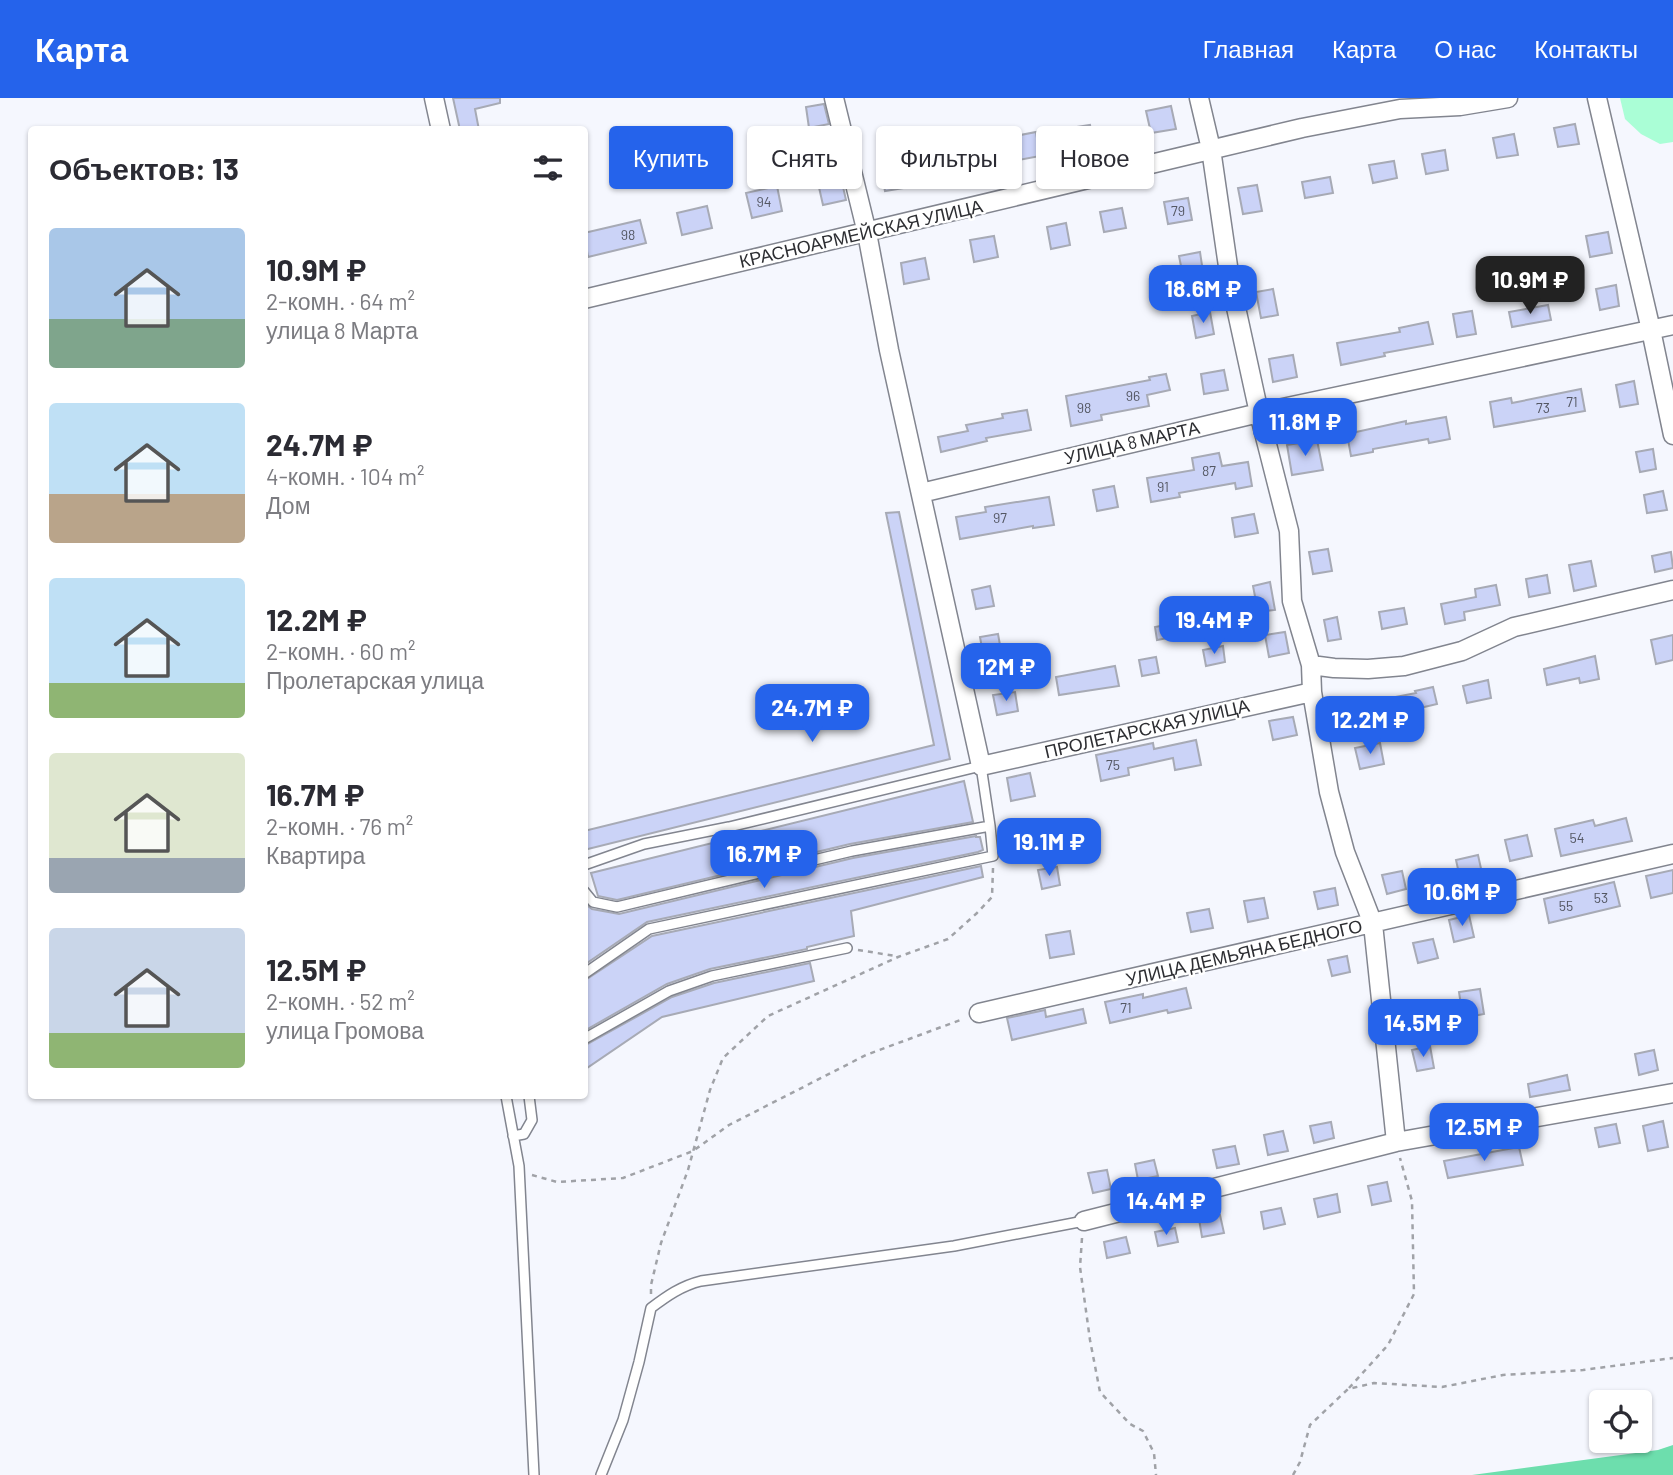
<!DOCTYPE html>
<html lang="ru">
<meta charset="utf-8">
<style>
:root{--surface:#fff;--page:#f7f7f7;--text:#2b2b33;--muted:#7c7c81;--accent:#2563eb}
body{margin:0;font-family:Barlow,sans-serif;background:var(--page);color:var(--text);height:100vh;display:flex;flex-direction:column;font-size:26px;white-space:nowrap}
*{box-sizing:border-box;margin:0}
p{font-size:23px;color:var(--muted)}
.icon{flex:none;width:38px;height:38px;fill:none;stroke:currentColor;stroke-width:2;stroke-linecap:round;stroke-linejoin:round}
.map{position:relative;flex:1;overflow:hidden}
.sheet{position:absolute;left:28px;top:28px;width:560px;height:973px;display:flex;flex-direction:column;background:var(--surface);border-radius:7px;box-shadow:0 2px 5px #0004}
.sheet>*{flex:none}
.guide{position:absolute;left:609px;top:28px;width:665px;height:63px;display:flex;gap:14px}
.tools{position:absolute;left:1589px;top:1292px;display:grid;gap:14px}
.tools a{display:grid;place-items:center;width:63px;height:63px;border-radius:7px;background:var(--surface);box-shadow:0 2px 5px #0004;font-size:35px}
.price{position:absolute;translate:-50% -60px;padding:0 16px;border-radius:14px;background:var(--accent);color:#fff;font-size:23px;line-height:46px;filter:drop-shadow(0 2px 4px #0008)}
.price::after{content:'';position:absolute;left:50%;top:42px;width:21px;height:16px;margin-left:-10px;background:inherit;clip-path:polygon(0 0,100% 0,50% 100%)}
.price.selected{background:#222;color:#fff}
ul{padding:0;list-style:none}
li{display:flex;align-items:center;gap:21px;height:175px;padding:0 21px}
li span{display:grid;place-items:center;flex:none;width:196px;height:140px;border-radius:7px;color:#555}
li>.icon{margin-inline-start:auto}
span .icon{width:84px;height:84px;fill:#fffc;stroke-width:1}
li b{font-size:30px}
h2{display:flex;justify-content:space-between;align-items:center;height:84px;padding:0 21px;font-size:30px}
.pill{padding:0 24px;border-radius:7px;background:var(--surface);box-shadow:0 2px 5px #0004;font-size:24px;line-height:63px}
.pill.selected{background:var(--accent);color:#fff}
header{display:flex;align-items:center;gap:42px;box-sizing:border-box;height:98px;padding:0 35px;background:var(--accent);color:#fff}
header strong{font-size:33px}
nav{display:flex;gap:38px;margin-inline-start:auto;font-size:24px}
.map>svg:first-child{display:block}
.green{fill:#aafed6}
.forest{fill:#6ddead}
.building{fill:#cbd3f7;stroke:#a7aab5;stroke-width:2}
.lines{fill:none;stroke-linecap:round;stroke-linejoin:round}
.service-casing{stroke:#82858f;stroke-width:12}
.minor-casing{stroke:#82858f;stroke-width:21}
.path{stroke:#a0a2a7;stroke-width:2.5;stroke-dasharray:5 5;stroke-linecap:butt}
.service{stroke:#fff;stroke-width:9}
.minor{stroke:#fff;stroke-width:18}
.labels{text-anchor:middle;stroke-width:5;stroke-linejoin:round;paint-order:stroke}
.number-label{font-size:14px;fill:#545763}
.street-label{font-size:18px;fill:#2d2e32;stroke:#fff}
</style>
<header>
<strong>Карта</strong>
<nav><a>Главная</a><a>Карта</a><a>О нас</a><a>Контакты</a></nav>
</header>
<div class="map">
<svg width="1673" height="1377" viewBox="0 0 1673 1377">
<rect width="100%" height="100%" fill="#f5f7fe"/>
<path class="green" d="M1620,0H1673V44L1660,46L1641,36L1625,21Z"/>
<path class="forest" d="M1673,1347V1377H1472L1658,1352Z"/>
<path class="building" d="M453,0H500V5L475,11L479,32H460Z
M824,6L829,26L809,30L806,9Z
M1171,8L1176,31L1151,35L1146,13Z
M1575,26L1579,46L1558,49L1554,30Z
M1090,27L1095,52L1075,56L1070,30Z
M1036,34L1040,58L986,68L987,71L966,75L962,53L1001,46L1000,41Z
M1514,36L1518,57L1497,60L1493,40Z
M1445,52L1448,72L1426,76L1422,56Z
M911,62L916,88L885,93L880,67Z
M1394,63L1397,80L1373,85L1369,67Z
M1330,79L1333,95L1305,100L1302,84Z
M841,80L846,102L823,107L818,85Z
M1257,87L1262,113L1243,116L1238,90Z
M777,88L782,113L752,120L746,95Z
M1188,100L1192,122L1168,126L1164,104Z
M707,108L712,130L682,137L677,115Z
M1122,110L1126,130L1104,134L1100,114Z
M640,122L646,145L588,159L584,135Z
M1066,125L1070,147L1051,151L1047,129Z
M1608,134L1612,155L1590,159L1586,138Z
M994,138L998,159L974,164L970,142Z
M1200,154L1203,174L1183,178L1179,158Z
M925,160L929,181L904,186L901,165Z
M1616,187L1619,208L1600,212L1596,191Z
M1273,191L1278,217L1261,220L1256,194Z
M1548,207L1551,222L1512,229L1509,214Z
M1472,213L1476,236L1457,239L1453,216Z
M1210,214L1214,236L1196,240L1192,218Z
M1428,224L1433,246L1384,255L1385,258L1341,267L1337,245L1400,234L1399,230Z
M1293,257L1297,279L1273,284L1269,261Z
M1224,272L1228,292L1204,296L1201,276Z
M1166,276L1170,292L1147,297L1149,308L1101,317L1102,322L1071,328L1066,298L1150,282L1149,279Z
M1634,283L1638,306L1620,309L1616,287Z
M1581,291L1585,313L1494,329L1490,304L1511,300L1512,305Z
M1027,312L1031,332L986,340L987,343L941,354L938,339L968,333L966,327L1003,320L1002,316Z
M1446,319L1450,341L1429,345L1428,341L1373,351V354L1351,358L1347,336L1406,323V326Z
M1317,342L1323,372L1292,377L1287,347Z
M1653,351L1656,371L1640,374L1636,354Z
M1219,355L1222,368L1248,364L1252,388L1236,391L1235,385L1179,395L1180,399L1151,404L1147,380L1194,372L1192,360Z
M1114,388L1118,409L1097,413L1093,392Z
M1663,393L1667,412L1647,415L1644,397Z
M1049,399L1054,427L1033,430V428L960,441L956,419L986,414L985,409Z
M899,414L950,661L584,752V733L934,647L886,415Z
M1254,416L1258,435L1235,439L1232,420Z
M1328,451L1332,473L1313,476L1309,454Z
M1671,454L1673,470L1655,474L1652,458Z
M1591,463L1596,488L1574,493L1569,467Z
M1547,477L1550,495L1529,499L1526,481Z
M1270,484L1275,512L1258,514L1253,488Z
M1496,487L1500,507L1464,514L1465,522L1445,526L1441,506L1476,499L1475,491Z
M990,488L994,508L976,511L972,492Z
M1404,510L1407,526L1382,531L1379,514Z
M1337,519L1341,541L1328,543L1324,522Z
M1176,525L1178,538L1157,542L1155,529Z
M1285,534L1289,555L1269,559L1265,537Z
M998,536L1002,558L984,561L980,539Z
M1673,537V562L1656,566L1651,542Z
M1223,548L1225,564L1206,568L1203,552Z
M1595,558L1599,581L1580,585L1579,580L1547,587L1544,571Z
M1156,559L1159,575L1142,578L1139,562Z
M1115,568L1119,588L1059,597L1056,579Z
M1488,582L1491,600L1467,605L1463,588Z
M1433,589L1437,606L1403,614L1404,618L1384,622L1380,602L1416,595L1415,593Z
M1015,594L1018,613L997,617L993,597Z
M1293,619L1297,637L1273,642L1269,623Z
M1196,642L1201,667L1175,672L1173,660L1128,670L1129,677L1101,683L1096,657L1153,645L1154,651Z
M1380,645L1384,666L1360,671L1355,650Z
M1030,675L1035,698L1011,703L1007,680Z
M964,683L973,724L850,746L617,802L598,798L591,775Z
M1626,720L1632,743L1561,758L1555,731L1593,722L1595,728Z
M1033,724L1038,752L1019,756L1014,727Z
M1527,737L1532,758L1510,763L1505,742Z
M976,738V739H980L983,752L978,754L647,824L584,867V805L592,811L619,816L853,760Z
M1478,757L1482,775L1460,780L1456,762Z
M981,768L983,779L851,813L854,838L807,849V851L710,871L667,886L584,933V883L652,838Z
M1057,769L1060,787L1042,791L1038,772Z
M1673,772V795L1651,800L1646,778Z
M1402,773L1406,791L1387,796L1382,777Z
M1614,784L1620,808L1549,825L1544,801Z
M1335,790L1338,807L1318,811L1314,794Z
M1264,800L1268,820L1248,824L1244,803Z
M1209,811L1213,830L1191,834L1187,815Z
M1469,817L1474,839L1454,844L1449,822Z
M1070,833L1074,856L1050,860L1046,837Z
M1433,841L1438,860L1418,865L1413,845Z
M1347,858L1350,874L1332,878L1328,862Z
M810,865L814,883L662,919L584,972V948L672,899L714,885Z
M1186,890L1191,910L1168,915L1167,912L1110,925L1105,904L1143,896V900Z
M1480,891L1484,916L1463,920L1459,894Z
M1083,911L1086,925L1012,942L1007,920L1045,912L1046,919Z
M1430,948L1434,970L1417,973L1412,952Z
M1654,952L1658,972L1639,977L1635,956Z
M1567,977L1570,992L1530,999L1528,986Z
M1663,1023L1668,1049L1648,1053L1643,1028Z
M1331,1024L1334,1040L1314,1045L1310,1028Z
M1616,1026L1620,1045L1599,1049L1595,1030Z
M1283,1033L1288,1053L1268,1057L1264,1037Z
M1235,1048L1239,1066L1217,1070L1213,1052Z
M1519,1049L1523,1067L1448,1080L1444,1063Z
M1154,1062L1158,1078L1138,1082L1135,1066Z
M1107,1072L1111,1091L1093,1095L1088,1075Z
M1387,1084L1391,1103L1372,1107L1368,1088Z
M1337,1096L1340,1114L1318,1119L1314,1101Z
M1281,1110L1285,1126L1264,1131L1261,1114Z
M1220,1117L1224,1135L1202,1139L1199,1121Z
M1175,1130L1178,1144L1158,1148L1155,1134Z
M1126,1139L1130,1155L1107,1160L1104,1144Z"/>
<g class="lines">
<g class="service-casing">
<path id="service" d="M584,767L644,746L729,729L981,668L990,728L852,753L617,809L593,804L584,793
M584,876L649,831L993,758L990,728
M584,941L669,893L712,878L847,850
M506,998L519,1068L534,1377
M513,1038L524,1036L532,1022L529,998
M601,1377L623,1322L639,1264L651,1210C667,1198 681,1188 701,1183L954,1148L1084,1123"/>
</g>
<g class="minor-casing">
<path id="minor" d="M434,0L441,32
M834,0L867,135L889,252L981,668L1312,594
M1199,0L1211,51L1230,182L1259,315L1289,433L1292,503L1311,567L1312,594L1329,694L1345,754L1373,826L1396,1044
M1597,0L1651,232L1673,337
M584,201L1302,30L1400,11L1460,8L1508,0
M921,395L1259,315L1673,227
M1311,567L1334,570L1368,571L1404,568L1462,553L1514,529L1673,492
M979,915L1673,756
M1084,1123L1396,1044L1673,995"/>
</g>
<path class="path" d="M858,852L896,858
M532,1077L557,1084L623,1080L693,1053L729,1027L866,957L963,921
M1082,1140L1080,1169L1090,1242L1100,1294L1130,1326L1143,1333L1154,1355L1156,1377
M651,1196V1187L661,1145L688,1072L710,992L723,960L768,918L898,859L948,841L977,815L992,799L993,770
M1349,1290L1388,1247L1414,1196L1412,1103L1400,1060
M1293,1377L1300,1364L1310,1327L1348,1291L1374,1285L1442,1289L1503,1277L1583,1272L1673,1260"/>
<use href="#service" class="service"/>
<use href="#minor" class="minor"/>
</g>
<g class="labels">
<g class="number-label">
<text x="764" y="109">94</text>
<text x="1178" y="118">79</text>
<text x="628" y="142">98</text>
<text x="1133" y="303">96</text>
<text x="1572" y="309">71</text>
<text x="1084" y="315">98</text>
<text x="1543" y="315">73</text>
<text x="1209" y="378">87</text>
<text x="1163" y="394">91</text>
<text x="1000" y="425">97</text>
<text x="1113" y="672">75</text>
<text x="1577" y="745">54</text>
<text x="1601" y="805">53</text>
<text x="1566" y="813">55</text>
<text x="1126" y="915">71</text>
</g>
<g class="street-label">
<text transform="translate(861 136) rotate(-13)" y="6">КРАСНОАРМЕЙСКАЯ УЛИЦА</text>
<text transform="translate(1132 345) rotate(-13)" y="6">УЛИЦА 8 МАРТА</text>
<text transform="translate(1147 631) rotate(-13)" y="6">ПРОЛЕТАРСКАЯ УЛИЦА</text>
<text transform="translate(1244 855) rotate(-13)" y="6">УЛИЦА ДЕМЬЯНА БЕДНОГО</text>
</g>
</g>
</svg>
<div class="tools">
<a><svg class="icon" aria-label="locate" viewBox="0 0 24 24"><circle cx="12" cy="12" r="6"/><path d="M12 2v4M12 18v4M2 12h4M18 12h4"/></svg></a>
</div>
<b class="price selected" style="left:1530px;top:218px">10.9M ₽</b>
<b class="price" style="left:1203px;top:227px">18.6M ₽</b>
<b class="price" style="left:1305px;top:360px">11.8M ₽</b>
<b class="price" style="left:1214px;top:558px">19.4M ₽</b>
<b class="price" style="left:1006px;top:605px">12M ₽</b>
<b class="price" style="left:812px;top:646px">24.7M ₽</b>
<b class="price" style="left:1370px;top:658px">12.2M ₽</b>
<b class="price" style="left:1049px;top:780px">19.1M ₽</b>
<b class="price" style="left:764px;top:792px">16.7M ₽</b>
<b class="price" style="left:1462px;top:830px">10.6M ₽</b>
<b class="price" style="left:1423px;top:961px">14.5M ₽</b>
<b class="price" style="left:1484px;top:1065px">12.5M ₽</b>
<b class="price" style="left:1166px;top:1139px">14.4M ₽</b>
<div class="guide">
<a class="pill selected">Купить</a>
<a class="pill">Снять</a>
<a class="pill">Фильтры</a>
<a class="pill">Новое</a>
</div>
<section class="sheet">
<h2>Объектов: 13<svg class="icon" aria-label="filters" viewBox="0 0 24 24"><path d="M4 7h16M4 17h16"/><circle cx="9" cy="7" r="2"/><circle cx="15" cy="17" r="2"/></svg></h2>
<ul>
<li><span style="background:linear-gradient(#a9c7e8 65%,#7fa58c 0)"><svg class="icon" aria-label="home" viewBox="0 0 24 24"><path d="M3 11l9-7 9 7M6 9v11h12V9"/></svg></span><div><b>10.9M ₽</b><p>2-комн. · 64 m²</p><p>улица 8 Марта</p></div></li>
<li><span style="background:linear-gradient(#bfe0f5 65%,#b9a48a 0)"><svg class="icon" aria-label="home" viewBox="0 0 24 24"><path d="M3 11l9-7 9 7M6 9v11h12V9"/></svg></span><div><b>24.7M ₽</b><p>4-комн. · 104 m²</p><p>Дом</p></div></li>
<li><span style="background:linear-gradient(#bfe0f5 75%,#8fb573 0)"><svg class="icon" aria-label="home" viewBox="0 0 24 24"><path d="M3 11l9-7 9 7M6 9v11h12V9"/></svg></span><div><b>12.2M ₽</b><p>2-комн. · 60 m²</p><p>Пролетарская улица</p></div></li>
<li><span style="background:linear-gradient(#dfe7d0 75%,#9aa5b1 0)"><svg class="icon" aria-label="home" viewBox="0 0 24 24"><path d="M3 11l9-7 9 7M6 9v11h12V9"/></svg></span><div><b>16.7M ₽</b><p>2-комн. · 76 m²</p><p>Квартира</p></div></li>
<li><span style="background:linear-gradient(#c9d6e8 75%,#8fb573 0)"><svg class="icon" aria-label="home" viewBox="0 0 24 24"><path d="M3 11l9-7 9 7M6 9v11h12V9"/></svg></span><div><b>12.5M ₽</b><p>2-комн. · 52 m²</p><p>улица Громова</p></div></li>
</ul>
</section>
</div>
